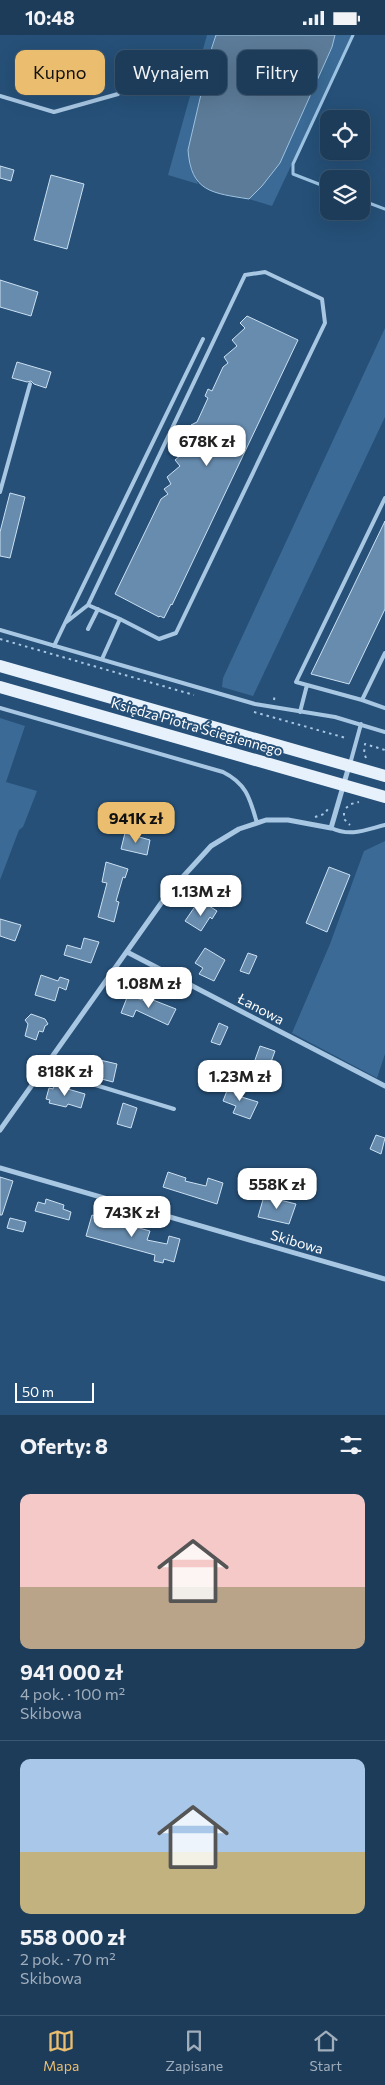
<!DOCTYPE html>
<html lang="pl">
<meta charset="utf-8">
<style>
:root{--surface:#1c3c5a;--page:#254360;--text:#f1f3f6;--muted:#a0adbb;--line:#3a5670;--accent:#ebbd6e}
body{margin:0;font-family:Commissioner,sans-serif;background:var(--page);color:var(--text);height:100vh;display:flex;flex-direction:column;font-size:19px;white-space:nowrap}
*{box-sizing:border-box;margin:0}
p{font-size:16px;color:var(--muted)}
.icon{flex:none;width:28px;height:28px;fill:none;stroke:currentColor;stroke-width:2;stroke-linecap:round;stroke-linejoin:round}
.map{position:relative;height:1380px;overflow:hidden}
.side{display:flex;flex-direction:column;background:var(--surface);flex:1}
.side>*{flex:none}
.guide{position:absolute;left:15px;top:15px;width:355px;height:45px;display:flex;gap:10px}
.controls{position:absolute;left:320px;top:75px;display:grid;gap:10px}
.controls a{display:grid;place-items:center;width:50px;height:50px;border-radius:10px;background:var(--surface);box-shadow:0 5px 20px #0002,0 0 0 1px var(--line);font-size:25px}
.scale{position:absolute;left:15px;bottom:12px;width:79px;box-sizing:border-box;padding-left:5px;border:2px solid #fff;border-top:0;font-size:14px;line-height:18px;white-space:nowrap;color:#fff;-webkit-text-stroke:4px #265078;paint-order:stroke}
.price{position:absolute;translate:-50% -42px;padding:0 11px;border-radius:10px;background:#fff;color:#222;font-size:16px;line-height:32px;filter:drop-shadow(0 1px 2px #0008)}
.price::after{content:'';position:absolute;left:50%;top:30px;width:15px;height:11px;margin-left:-8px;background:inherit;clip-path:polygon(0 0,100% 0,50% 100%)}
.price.active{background:var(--accent);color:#111}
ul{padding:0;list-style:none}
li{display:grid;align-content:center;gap:10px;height:265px;padding:0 20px}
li+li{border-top:1px solid var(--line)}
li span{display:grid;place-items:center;height:155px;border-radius:10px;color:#555}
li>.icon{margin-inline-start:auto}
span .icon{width:90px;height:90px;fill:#fffc;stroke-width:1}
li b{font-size:21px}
h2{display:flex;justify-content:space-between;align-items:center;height:60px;padding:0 20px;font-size:21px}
.pill{padding:0 18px;border-radius:10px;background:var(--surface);box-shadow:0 5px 20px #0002,0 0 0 1px var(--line);font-size:18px;line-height:45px}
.pill.active{background:var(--accent);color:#111}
.status{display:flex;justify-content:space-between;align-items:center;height:35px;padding:0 25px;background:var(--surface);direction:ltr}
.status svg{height:14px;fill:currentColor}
.menu{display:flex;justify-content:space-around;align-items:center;height:70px;border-top:1px solid var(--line);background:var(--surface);font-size:14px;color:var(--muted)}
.menu a{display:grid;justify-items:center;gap:2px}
.menu .active{color:var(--accent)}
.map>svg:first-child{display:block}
.green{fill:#3a6a95}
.water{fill:#5c7b98;stroke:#9dc3e3}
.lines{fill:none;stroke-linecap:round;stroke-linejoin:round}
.stream{stroke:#9dc3e3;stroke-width:3}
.building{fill:#678cae;stroke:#cbe0f2}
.path{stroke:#a8c7e3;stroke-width:2;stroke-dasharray:2.5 4;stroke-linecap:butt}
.service{stroke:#a8c7e3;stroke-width:4}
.minor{stroke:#a8c7e3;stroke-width:5}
.primary{stroke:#e7f1fc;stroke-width:12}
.labels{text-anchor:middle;stroke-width:4;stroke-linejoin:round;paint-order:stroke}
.street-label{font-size:14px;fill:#fff;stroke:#265078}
</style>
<div class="status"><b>10:48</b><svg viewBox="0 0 49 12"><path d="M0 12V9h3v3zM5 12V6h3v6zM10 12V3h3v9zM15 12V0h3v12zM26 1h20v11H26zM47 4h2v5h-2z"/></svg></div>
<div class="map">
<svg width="385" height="1380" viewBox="0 0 385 1380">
<rect width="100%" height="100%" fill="#265078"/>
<path class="green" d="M207,0H216L212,12L188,115L190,132L198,149L168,140Z
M335,0H353L272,171L249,164L262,151L332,12Z
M385,293V382L253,661L222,652L223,643Z
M0,683L25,691L6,747L37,756L23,792L19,795L0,845Z
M385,806V1019L377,1043L292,998L330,909L364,816Z"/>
<path class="water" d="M216,0H335L332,12L280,128L262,151L249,164C212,158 191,157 188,115L212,12Z"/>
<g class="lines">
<path class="stream" d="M329,153L293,139V129L353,0
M361,165L385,174"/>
</g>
<path class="building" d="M0,131L14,135L11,146L0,143Z
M51,140L84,149L67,214L34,205Z
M0,245L38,257L31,281L0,272Z
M247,281L298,305L172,570L171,569L164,583L160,581L159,582L115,559L161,464L168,459L164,454L171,449L167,442L180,431L175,425L188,414L183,408L196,397L191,390L197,387L208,363L205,361L208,354L212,356L223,332L228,328L224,322L237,311L232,305L245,293L240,288Z
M17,327L51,337L46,353L34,349L31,346L27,347L12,343Z
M10,458L25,462L10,523L0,521V497Z
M385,486V574L349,649L311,639Z
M125,798L150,805L147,820L121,814Z
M106,827L128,834L125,843L123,842L116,866L119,867L114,887L98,882L107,848L102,847Z
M329,832L350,840L327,897L306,888Z
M206,869L217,876L212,884L210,882L201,896L185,886L196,870L202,875Z
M0,884L21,890L15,906L0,901Z
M84,903L99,907L91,928L64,920L67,910L81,914Z
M205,913L225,925L214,946L199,939L203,933L195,928Z
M248,918L257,921L249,939L240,936Z
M41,940L58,946L60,942L69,945L66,955L59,952L55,966L35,960Z
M128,960L151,968L153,965L176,974L168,990L136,975L133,982L121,978Z
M31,979L45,984L48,989L45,991L43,997L39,996L36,1005L25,1001L28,989L25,985Z
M219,988L228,992L220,1010L211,1007Z
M260,1011L275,1016L264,1046L257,1043L258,1039L251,1036Z
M83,1021L117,1029L113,1047L79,1038Z
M230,1048L239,1051L235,1060L258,1067L250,1084L233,1078L236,1071L223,1066Z
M54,1050L85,1059L81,1073L68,1069L66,1072L49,1068L50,1065L46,1064L49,1053L53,1054Z
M123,1068L137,1073L131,1093L117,1089Z
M376,1100L385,1103L381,1119L370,1114Z
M168,1137L186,1143L185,1146L206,1151L208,1143L223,1148L217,1169L163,1152Z
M266,1141L274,1144L269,1157L261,1155Z
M0,1142L13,1146L2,1180H0Z
M264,1161L296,1169L289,1189L258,1182Z
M46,1164L64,1170L63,1174L71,1177L69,1185L35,1176L38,1167L45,1169Z
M92,1180L150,1196L147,1205L167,1209L169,1201L180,1204L174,1227L164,1224L163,1228L154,1226L155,1220L86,1201Z
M10,1183L26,1187L23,1197L7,1193Z"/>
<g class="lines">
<path class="path" d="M0,604L194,660
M274,665L275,659
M254,677L346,703
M366,723L364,718L365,709L385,715
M346,773L351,769L359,767
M344,778V784L350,790
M315,782L324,779L328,774"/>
<path class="service" d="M0,61L54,77L118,59L133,45L148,19
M0,457L30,349
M65,588L203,304
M88,594L98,574
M0,595L255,669L335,682L385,697
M54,611L65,588L88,570
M102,624L120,584L159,604L176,598L325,288L322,264L265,237L245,240L88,570L120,584
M307,650L296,647L385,463
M362,665L385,618
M0,673L223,737C247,749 250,764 257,788
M300,677L307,650L362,665L385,673
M350,729L361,689
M331,793C351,802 365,795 385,790
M43,1034L174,1074"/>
<path class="minor" d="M127,917L385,1051
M0,1095L169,857L211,811L239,794L266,785H288L331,793L349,731
M0,1133L385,1244"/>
<path class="primary" d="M0,631L385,741
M0,652L385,762"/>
</g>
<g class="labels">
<g class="street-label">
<text transform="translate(197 692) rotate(16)" y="5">Księdza Piotra Ściegiennego</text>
<text transform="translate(261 974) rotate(28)" y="5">Łanowa</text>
<text transform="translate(297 1207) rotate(16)" y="5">Skibowa</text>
</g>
</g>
</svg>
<div class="controls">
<a><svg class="icon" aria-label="locate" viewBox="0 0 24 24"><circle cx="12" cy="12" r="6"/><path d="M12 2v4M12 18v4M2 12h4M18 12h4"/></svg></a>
<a><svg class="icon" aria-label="layers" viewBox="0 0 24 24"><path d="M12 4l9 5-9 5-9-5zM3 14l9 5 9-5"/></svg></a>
</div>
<div class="scale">50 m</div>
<b class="price" style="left:207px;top:432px">678K zł</b>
<b class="price active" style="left:136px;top:809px">941K zł</b>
<b class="price" style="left:201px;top:882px">1.13M zł</b>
<b class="price" style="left:149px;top:974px">1.08M zł</b>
<b class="price" style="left:65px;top:1062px">818K zł</b>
<b class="price" style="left:240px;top:1067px">1.23M zł</b>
<b class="price" style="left:277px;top:1175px">558K zł</b>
<b class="price" style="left:132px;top:1203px">743K zł</b>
<div class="guide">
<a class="pill active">Kupno</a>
<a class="pill">Wynajem</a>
<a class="pill">Filtry</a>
</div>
</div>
<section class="side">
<h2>Oferty: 8<svg class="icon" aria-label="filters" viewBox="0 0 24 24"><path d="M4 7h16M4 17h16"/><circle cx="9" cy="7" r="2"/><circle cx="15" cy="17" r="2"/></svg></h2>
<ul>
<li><span style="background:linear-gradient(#f6c9c9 60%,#b9a48a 0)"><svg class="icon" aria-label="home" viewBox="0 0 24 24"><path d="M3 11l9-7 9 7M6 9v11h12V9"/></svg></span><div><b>941 000 zł</b><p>4 pok. · 100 m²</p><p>Skibowa</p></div></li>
<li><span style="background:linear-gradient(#a9c7e8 60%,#c2b280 0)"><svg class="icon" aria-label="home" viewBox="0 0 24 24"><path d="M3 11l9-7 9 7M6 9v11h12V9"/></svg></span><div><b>558 000 zł</b><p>2 pok. · 70 m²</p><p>Skibowa</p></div></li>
</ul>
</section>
<nav class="menu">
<a class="active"><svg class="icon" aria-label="map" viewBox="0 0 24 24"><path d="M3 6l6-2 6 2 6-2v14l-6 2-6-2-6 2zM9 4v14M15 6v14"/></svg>Mapa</a>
<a><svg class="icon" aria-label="saved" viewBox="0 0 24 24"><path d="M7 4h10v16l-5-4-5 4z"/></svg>Zapisane</a>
<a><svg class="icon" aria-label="home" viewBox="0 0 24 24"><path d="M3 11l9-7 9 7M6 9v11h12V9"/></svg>Start</a>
</nav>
